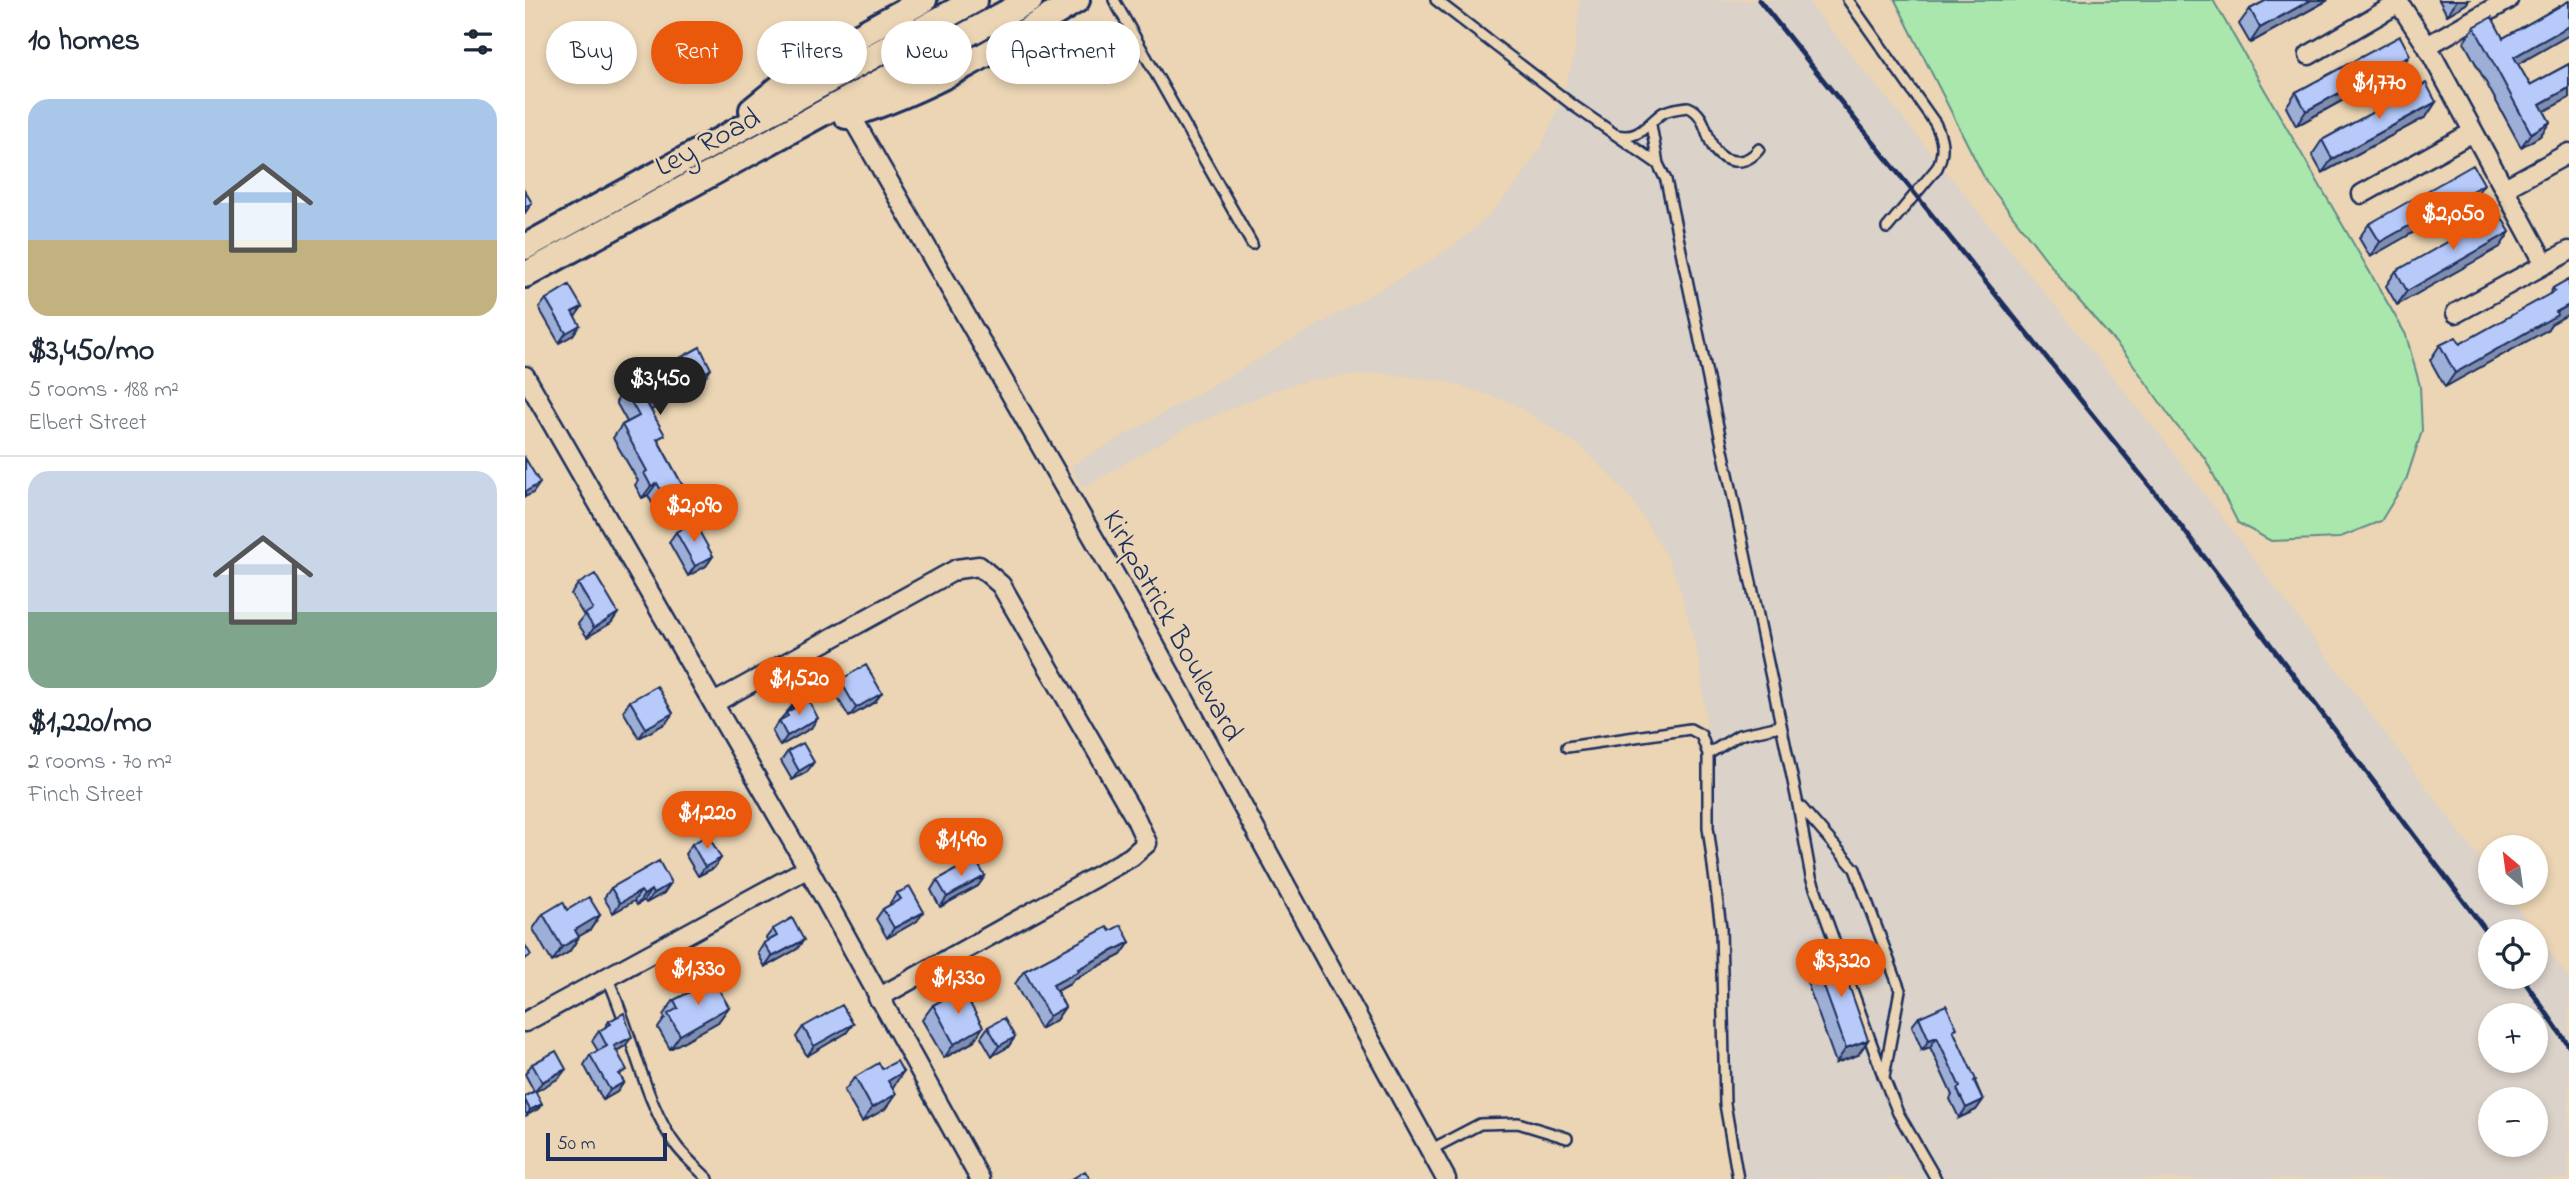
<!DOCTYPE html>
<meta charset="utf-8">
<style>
:root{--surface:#fff;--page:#f2f2f3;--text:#1f2937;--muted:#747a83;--line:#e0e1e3;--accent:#ea580c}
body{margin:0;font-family:"Indie Flower",sans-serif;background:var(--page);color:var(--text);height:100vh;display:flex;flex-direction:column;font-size:26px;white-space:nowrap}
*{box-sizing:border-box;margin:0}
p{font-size:23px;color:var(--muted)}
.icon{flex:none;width:38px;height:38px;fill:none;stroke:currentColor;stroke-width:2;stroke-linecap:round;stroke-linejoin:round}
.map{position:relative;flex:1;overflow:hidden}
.side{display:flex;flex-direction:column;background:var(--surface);width:525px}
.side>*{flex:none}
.guide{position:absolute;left:21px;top:21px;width:665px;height:63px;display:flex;gap:14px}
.needle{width:46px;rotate:331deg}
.controls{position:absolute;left:1953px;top:835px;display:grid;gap:14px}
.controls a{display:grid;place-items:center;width:70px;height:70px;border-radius:50%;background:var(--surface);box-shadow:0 4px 10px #0003;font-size:35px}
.scale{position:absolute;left:21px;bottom:18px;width:121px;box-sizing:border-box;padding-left:7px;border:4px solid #1b2f5e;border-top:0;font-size:19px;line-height:24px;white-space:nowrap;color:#1b2f5e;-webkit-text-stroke:5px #ebd5b4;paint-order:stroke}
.price{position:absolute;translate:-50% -60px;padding:0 16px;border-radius:24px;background:var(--accent);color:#fff;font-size:23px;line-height:46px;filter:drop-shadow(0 2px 4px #0008)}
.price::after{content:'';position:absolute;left:50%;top:42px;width:21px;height:16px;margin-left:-10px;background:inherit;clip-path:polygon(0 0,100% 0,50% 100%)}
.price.selected{background:#222;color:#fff}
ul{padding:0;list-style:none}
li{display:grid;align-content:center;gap:14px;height:371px;padding:0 28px}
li+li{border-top:2px solid var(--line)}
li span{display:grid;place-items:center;height:217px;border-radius:21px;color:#555}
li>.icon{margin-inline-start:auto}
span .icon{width:126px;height:126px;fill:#fffc;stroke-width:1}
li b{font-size:30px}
h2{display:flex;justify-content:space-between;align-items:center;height:84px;padding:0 28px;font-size:30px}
.tag{padding:0 24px;border-radius:32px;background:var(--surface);box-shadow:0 4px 10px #0003;font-size:24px;line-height:63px}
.tag.selected{background:var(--accent);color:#fff}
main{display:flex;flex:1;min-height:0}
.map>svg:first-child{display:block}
.built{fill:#dbd2c9;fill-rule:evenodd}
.green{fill:#aae7ad;stroke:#628b86;stroke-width:2}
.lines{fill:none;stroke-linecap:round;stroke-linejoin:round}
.service-casing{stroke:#1b2f5e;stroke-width:14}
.minor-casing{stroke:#1b2f5e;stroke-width:23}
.secondary-casing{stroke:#1b2f5e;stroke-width:30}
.service{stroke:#ebd5b4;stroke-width:9}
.minor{stroke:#ebd5b4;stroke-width:18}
.secondary{stroke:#ebd5b4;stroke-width:24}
.rail{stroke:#1b2f5e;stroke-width:5}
.wall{fill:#9daed7;stroke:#1b2f5e;stroke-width:2}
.shaded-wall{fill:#808daf;stroke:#1b2f5e;stroke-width:2}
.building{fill:#b7cafa;stroke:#1b2f5e;stroke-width:2}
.labels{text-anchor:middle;stroke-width:5;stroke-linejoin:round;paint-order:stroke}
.street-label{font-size:30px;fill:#1b2f5e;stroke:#ebd5b4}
</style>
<main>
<section class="side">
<h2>10 homes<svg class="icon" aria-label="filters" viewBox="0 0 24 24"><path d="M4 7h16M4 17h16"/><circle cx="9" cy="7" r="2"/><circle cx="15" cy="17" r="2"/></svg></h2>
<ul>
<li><span style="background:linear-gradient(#a9c7e8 65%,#c2b280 0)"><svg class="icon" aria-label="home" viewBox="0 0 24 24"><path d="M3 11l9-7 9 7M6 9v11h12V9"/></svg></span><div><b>$3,450/mo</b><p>5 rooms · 188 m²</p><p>Elbert Street</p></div></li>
<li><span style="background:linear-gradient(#c9d6e8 65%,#7fa58c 0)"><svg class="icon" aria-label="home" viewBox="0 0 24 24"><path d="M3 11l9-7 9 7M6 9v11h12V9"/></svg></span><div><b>$1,220/mo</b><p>2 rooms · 70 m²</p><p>Finch Street</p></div></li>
</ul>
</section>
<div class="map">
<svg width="2044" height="1179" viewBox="0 0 2044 1179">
<rect width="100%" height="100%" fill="#ebd5b4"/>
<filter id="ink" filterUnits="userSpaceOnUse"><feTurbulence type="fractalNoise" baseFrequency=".0143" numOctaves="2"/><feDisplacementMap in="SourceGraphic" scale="14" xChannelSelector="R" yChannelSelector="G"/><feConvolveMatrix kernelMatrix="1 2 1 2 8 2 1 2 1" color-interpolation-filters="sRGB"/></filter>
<g filter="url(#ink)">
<path class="built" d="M1055,0H1282L1638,439L1965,872V892L1981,893L2010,931H1965V976H2011V933L2044,979V1179H1220L1209,1112L1181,719L1175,664L1156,591L1143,558L1108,501L1084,474L1055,446L988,403L920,381L854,373L785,380L749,390L663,427L558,488L546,466L900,264L934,242L965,214L991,185L1016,147L1032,111L1049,57ZM1965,1015H2011V1060H1965ZM1965,1099H2011V1144H1965Z"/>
<path class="green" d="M1370,0H1688L1881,335L1895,386L1897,431L1881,480L1856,521L1813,538L1746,541L1713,523L1680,458L1651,425L1603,357L1544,289L1461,181Z"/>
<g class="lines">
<g class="service-casing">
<path id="service" d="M589,0L727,244
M911,0L1049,106L1133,164L1141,180L1273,805L1286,877L1359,1078L1373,1113L1411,1179
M1323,0L1410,123C1418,139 1420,152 1412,168L1362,228
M1126,125L1133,164
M1092,135C1114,140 1120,126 1136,114C1143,109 1155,108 1163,107C1189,117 1176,157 1209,161C1219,162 1228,157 1234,149
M1042,747L1165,729L1176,735L1183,754L1214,735L1255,726
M1183,754V827L1196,928L1200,1104L1213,1179
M1275,806L1330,869L1375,990L1359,1077
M82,977C106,1027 120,1107 153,1148C162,1159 173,1169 183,1179
M905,1150L955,1124L993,1123L1042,1138"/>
</g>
<g class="minor-casing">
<path id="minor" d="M1872,0L1902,46L2020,264
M1902,46L1983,0
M1784,55L1874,3
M321,107L618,624L921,1179
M1980,188L2044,153
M1837,194L1948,132
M1931,313L2044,251
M0,376L283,868L455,1179
M189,703L432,569L454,566L476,585L611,819L622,843L606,857L353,998
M0,1022L283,868"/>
</g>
<g class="secondary-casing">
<path id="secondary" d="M227,110L286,62L399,0
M321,116C404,91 479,45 552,0
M0,247L450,0
M0,275L505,0"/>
</g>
<use href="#service" class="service"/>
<use href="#minor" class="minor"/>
<use href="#secondary" class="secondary"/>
<path class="rail" d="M1234,0L1640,505L1965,936
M1996,976L2044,1046"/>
</g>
<path class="wall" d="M1742,0H1803L1725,43L1714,24L1725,9Z
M1914,0H1944L1941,4L1922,15Z
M2044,1V35L1993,64L2005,85L2044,64V98L2019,111L2025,122L2015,136L1996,147L1939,42L1949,27L1978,38Z
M1875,69L1771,126L1761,107L1771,92Z
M1911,102L1901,117L1797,173L1787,155L1797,140Z
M1949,198L1845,257L1834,238L1844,224Z
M1975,247L1872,305L1861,286L1871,271Z
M2044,279V314L2026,324L2022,330L1920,387L1905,360L1915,345L1935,344L2024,295L2028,288Z
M21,299L50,316L48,335L34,343L14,308Z
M178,381L126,410L134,442L159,488L151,500L131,511L123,495L117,498L110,485L113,481L88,438L97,425L102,422L91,402L99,389Z
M151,532L188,556L181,566L163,576L144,542Z
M53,584L93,613L86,623L62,637L53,624L59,616L46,594Z
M315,680L350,702L324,717L308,690Z
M105,701L141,723L114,738L98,711Z
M267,706L286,728L255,746L247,731L254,721Z
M263,751L282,772L267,780L256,761Z
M167,844L196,858L189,868L173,876L160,854Z
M134,861L139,893L121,903L119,900L112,905L109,901L88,913L79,898L86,888Z
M460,876L453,886L415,907L406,890L412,880Z
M372,893L392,921L362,938L351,919L358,909L366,904L365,903Z
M42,910L75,915L65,930L54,936V937L44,952L27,962L8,929L18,914Z
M248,929L272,949L240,967L233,953L239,943L243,941L241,938Z
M585,931L605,942L596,955L549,979L545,984L532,991L540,1007L531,1020L515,1029L490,984L499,971Z
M1289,959L1343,1040L1333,1055L1311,1063L1279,974Z
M149,1000L204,1007L193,1022L145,1049L133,1028L140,1018L138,1015Z
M408,1005L448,1042L419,1058L397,1020Z
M1394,1017L1429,1032L1458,1100L1451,1110L1434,1118L1425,1099L1427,1095L1405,1047L1397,1050L1387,1026Z
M84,1021L100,1046L92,1051L96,1078L99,1082L92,1092L78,1100L59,1065L65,1055L73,1051L67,1041L74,1031L79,1029Z
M328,1024L321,1033L282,1056L271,1037L278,1027Z
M463,1027L490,1037L483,1047L467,1056L456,1037Z
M7,1064L34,1078L10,1091L17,1104L13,1109L2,1115L0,1112V1096L9,1091L0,1074Z
M357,1069L378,1072L367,1087L371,1094L360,1109L337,1122L319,1091L330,1077Z"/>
<path class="shaded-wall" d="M1786,0H1803L1725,43L1735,28Z
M1932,0H1944L1941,4L1922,15Z
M2044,26V35L1979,72L1989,57Z
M1885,55L1875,69L1771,126L1781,111Z
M2044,88V98L2005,119L2015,104Z
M1911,102L1901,117L1797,173L1807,159Z
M2025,122L2015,136L1996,147L2006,133Z
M1959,184L1949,198L1845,257L1855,242Z
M7,203L0,213V207Z
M1985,232L1975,247L1872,305L1882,291Z
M2044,305V314L2026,324L2022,330L1920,387L1930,373Z
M57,307L50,317L47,312Z
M55,325L48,335L34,343L41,333Z
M186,369L178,381L114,417L123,405Z
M15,483L8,493L0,497V492Z
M132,483L123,495L117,498L126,486Z
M159,488L151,500L131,511L140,498Z
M188,556L181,566L163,576L170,566Z
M93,613L86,623L62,637L69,628Z
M357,693L350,702L324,717L331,708Z
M148,713L141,723L114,738L121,728Z
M293,718L286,728L255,746L262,736Z
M289,762L282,772L267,780L274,771Z
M196,858L189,868L173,876L180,867Z
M460,876L453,886L415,907L422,897Z
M146,883L139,893L121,903L128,894Z
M126,890L119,900L112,905L119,895Z
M116,891L109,901L88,913L95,903Z
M399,912L392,921L362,938L369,928Z
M75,915L65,930L40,944L50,930Z
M54,937L44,952L27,962L37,947Z
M279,940L272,949L240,967L247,957Z
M605,942L596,955L549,979L545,984L519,998L528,985L553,969Z
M204,1007L193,1022L145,1049L155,1035Z
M540,1007L531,1020L515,1029L524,1016Z
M328,1024L321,1033L282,1056L289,1046Z
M458,1027L448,1042L419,1058L429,1044Z
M107,1037L100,1046L82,1056L89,1046Z
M490,1037L483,1047L467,1056L474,1046Z
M1412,1037L1405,1047L1397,1050L1404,1040Z
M1343,1040L1333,1055L1311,1063L1321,1048Z
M41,1069L34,1078L10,1092L17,1082Z
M378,1072L368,1087L353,1095L363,1081Z
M99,1082L92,1092L78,1100L85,1090Z
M371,1094L360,1109L337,1122L347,1108Z
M1458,1100L1451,1110L1434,1118L1441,1108Z
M17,1104L13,1109L2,1115L5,1110Z"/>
<path class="building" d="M1742,0H1786L1735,28L1725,9Z
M2044,1V26L1989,57L2005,85L2044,64V88L2015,104L2025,122L2006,133L1949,27L1967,17L1978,38Z
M1875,36L1885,55L1781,111L1771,92Z
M1901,83L1911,102L1807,159L1797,140Z
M1948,165L1959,184L1855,242L1844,224Z
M0,191L7,203L0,207Z
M1974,213L1985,232L1882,291L1871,271Z
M2044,279V305L2031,312L2032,315L1930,373L1915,345L1931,337L1935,344L2030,291L2028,288Z
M44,285L57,307L47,312L55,325L41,333L21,299Z
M175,347L186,369L123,405L140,435L132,439L159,488L140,498L132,483L126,486L119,473L122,471L97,425L114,416L99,389Z
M0,458L15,483L0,492Z
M169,522L188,556L170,566L151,532Z
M70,574L93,613L69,628L60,614L68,609L53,584Z
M341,665L357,693L331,708L315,680Z
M132,686L148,713L121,728L105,701Z
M282,697L293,718L262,736L254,721L263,716L261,713L269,708L267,706Z
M278,743L289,762L274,771L263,751Z
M183,835L196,858L180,867L167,844Z
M450,859L460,876L422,897L412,880Z
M134,861L146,883L128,894L126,890L119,895L116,891L95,903L86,888Z
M385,887L399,912L369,928L358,909L376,899L372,893Z
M64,897L75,915L50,930L54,937L37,947L18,914L38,902L42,910Z
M267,918L279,940L247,957L239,943L252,936L248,929Z
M596,925L605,942L553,969L554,971L528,985L540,1007L524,1016L499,971L582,927L585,931Z
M0,945L6,955L0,959Z
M1312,951L1343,1040L1321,1048L1289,959Z
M188,980L204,1007L155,1035L143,1014L153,1008L149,1000Z
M437,989L458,1027L429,1044L408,1005Z
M317,1005L328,1024L289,1046L278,1027Z
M1421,1005L1432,1028L1428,1030L1451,1080L1449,1081L1458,1100L1441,1108L1432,1089L1435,1087L1412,1037L1404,1040L1394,1017Z
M99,1013L107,1037L89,1046L102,1070L94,1074L99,1082L85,1090L65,1055L82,1046L74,1031L86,1024L84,1021Z
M479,1018L490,1037L474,1046L463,1027Z
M31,1051L41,1069L17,1082L7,1064Z
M372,1061L378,1072L363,1081L371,1094L347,1108L330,1077L354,1063L357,1069Z
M10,1091L17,1104L5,1110L0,1100V1096Z
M560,1171L565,1179H547Z"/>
</g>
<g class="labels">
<g class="street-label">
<text transform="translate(182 141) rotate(-28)" y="10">Ley Road</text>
<text transform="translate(649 625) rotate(61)" y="10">Kirkpatrick Boulevard</text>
</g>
</g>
</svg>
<div class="controls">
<a><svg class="needle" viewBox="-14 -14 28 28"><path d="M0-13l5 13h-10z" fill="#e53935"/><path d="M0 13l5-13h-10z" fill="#747a83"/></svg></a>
<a><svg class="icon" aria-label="locate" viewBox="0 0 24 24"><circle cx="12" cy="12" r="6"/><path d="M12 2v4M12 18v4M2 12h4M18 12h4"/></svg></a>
<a>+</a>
<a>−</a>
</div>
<div class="scale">50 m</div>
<b class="price" style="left:1854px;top:121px">$1,770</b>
<b class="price" style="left:1928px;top:252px">$2,050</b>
<b class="price selected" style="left:135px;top:417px">$3,450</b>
<b class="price" style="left:169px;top:544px">$2,090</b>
<b class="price" style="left:274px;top:717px">$1,520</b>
<b class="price" style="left:182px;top:851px">$1,220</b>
<b class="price" style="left:436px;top:878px">$1,490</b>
<b class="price" style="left:1316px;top:999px">$3,320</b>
<b class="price" style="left:173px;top:1007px">$1,330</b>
<b class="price" style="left:433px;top:1016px">$1,330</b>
<div class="guide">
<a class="tag">Buy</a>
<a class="tag selected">Rent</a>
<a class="tag">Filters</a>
<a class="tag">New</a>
<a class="tag">Apartment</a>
</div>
</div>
</main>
